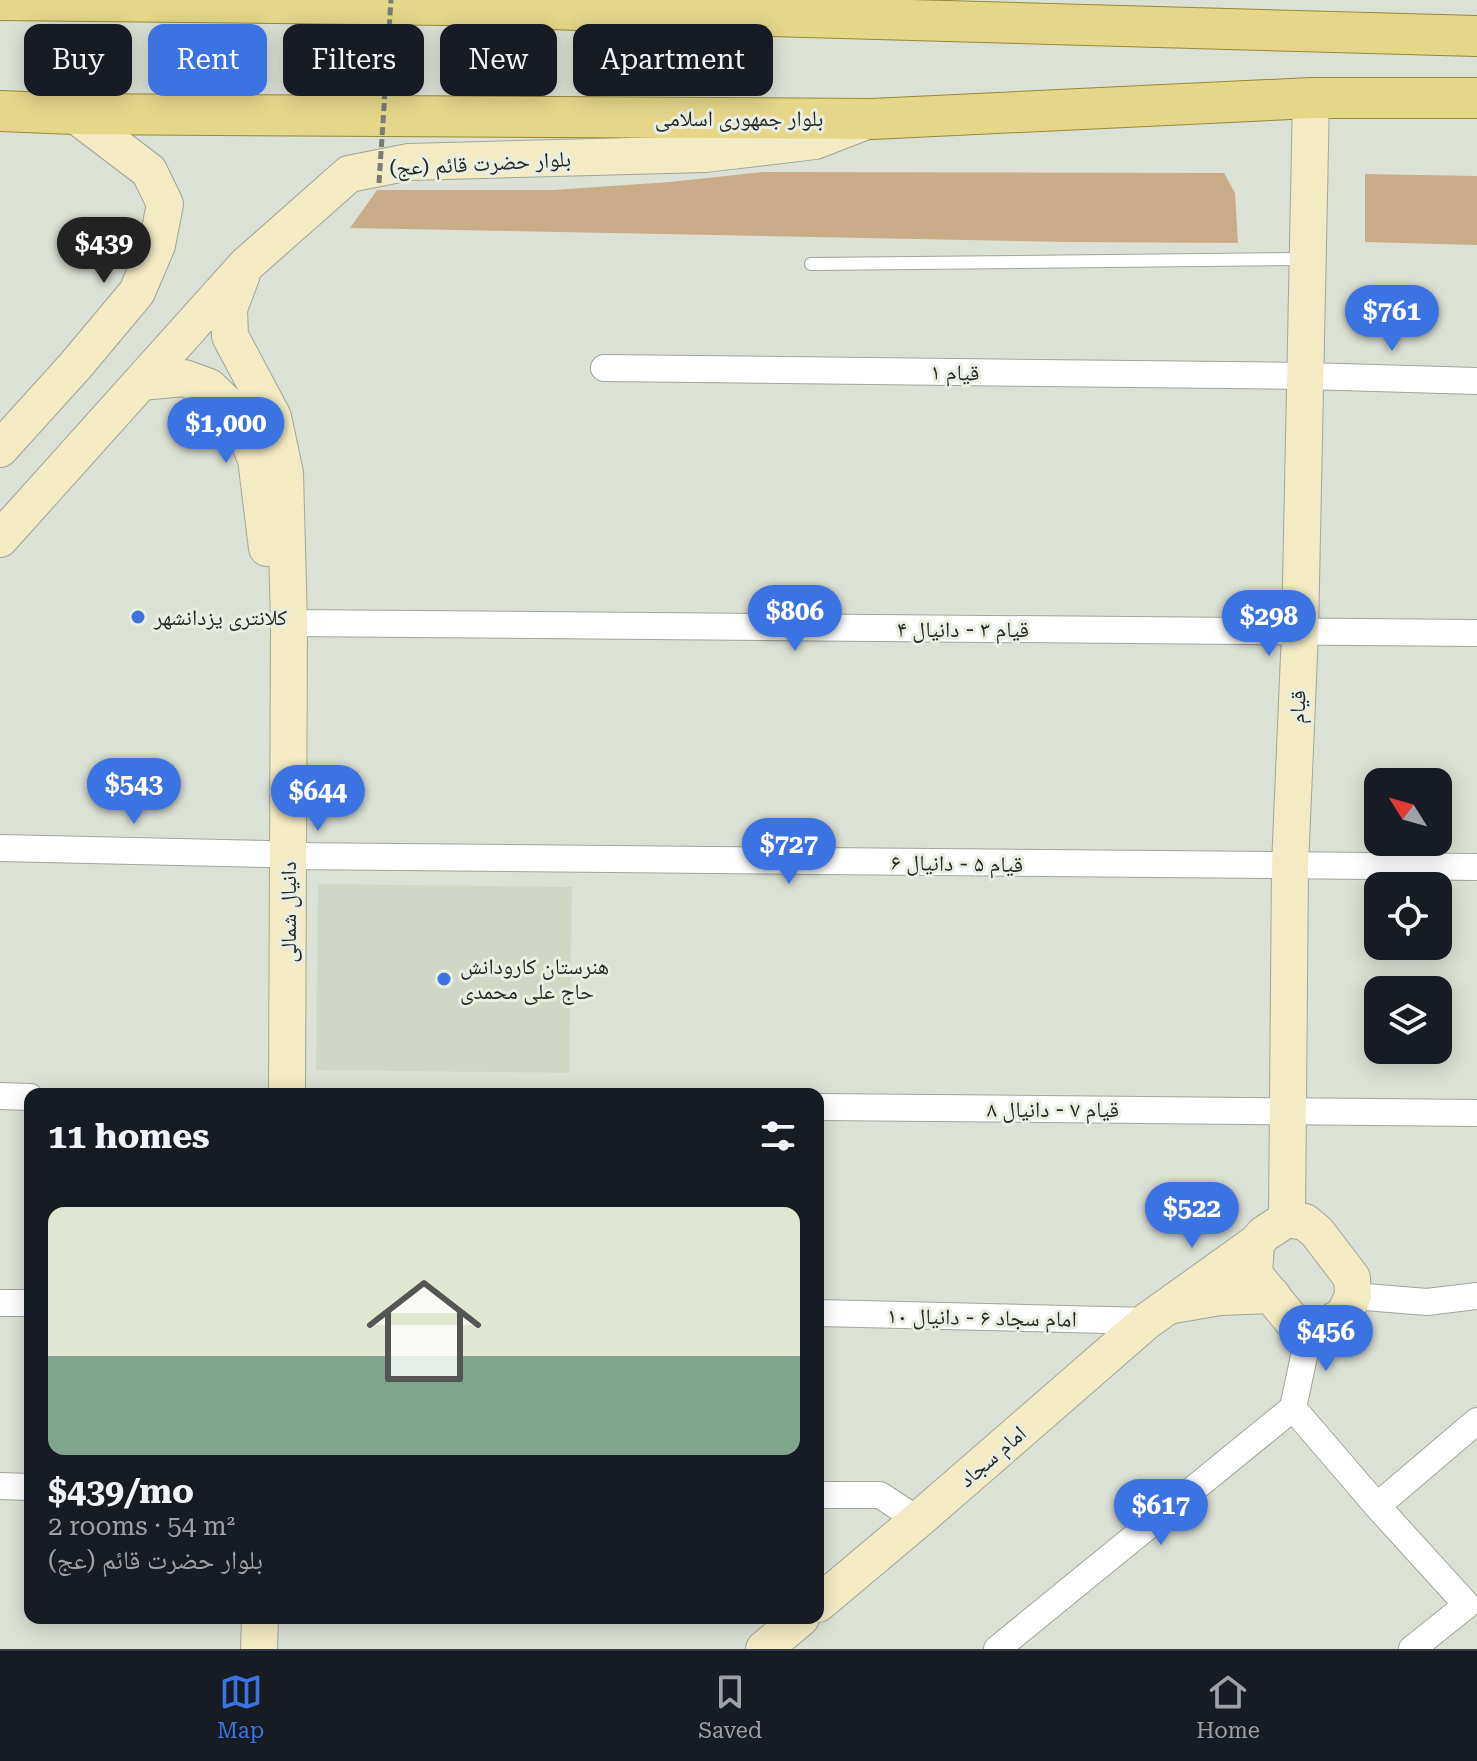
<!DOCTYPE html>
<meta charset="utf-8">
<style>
:root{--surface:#171b24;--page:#20242c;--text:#f1f3f6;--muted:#9ea1a6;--line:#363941;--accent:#3b73e2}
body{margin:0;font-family:"Roboto Serif","Noto Naskh Arabic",serif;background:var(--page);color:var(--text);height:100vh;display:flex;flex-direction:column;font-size:30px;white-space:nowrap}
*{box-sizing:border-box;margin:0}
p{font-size:26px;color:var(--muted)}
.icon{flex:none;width:44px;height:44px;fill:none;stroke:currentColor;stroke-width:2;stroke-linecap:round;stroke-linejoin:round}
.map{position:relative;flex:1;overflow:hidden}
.details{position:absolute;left:24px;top:1088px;width:800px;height:536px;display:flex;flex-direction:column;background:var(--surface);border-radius:16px;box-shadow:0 4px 20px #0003}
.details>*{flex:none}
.top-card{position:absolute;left:24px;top:24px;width:800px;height:72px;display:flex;gap:16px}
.needle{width:52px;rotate:307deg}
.fabs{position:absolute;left:1364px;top:768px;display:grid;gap:16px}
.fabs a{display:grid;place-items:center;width:88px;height:88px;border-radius:16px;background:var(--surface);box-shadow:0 4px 20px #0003;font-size:40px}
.price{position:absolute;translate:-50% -68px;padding:0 18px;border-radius:28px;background:var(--accent);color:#fff;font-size:26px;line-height:52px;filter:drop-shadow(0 2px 4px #0008)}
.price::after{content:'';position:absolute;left:50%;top:48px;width:24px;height:18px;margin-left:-12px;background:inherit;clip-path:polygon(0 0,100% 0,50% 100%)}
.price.current{background:#222;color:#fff}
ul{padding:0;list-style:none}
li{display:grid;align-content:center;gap:16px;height:424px;padding:0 24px}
li span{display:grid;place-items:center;height:248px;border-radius:16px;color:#555}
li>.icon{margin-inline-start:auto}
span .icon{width:144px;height:144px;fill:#fffc;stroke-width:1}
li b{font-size:34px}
h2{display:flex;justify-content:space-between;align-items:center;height:96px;padding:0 24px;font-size:34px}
.tag{padding:0 28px;border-radius:16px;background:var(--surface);box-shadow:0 4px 20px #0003;font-size:28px;line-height:72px}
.tag.current{background:var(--accent);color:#fff}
.dock{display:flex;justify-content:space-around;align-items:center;height:112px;border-top:2px solid var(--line);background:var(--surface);font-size:22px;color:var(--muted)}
.dock a{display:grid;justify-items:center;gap:4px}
.dock .current{color:var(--accent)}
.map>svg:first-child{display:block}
.built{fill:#d0d8c5}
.green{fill:#cbac89}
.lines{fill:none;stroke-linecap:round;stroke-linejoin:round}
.lane-casing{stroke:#a0a59a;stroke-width:14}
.street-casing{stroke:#a0a59a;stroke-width:28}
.secondary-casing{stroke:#a0a59a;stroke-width:38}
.primary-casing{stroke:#978832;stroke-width:42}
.lane{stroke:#fff;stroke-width:12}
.street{stroke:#fff;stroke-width:26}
.secondary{stroke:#f2ebc4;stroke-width:36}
.primary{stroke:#e5d689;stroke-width:40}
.path-bridge{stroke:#787c73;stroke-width:5;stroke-dasharray:8 4;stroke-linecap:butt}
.poi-dot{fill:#3b73e2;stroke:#e9eee2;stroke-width:3}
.labels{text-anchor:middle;stroke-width:6;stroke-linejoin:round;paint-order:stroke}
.street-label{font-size:22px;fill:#262823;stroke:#e9eee2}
.poi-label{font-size:22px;fill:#262823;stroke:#e9eee2;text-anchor:start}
</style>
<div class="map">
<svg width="1477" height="1649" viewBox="0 0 1477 1649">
<rect width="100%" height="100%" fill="#dce1d5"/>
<path class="built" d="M318,884L572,887L569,1073L316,1070Z"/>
<path class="green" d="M763,172L1224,173L1235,193L1238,243L1067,242L350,228L377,190H553L670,182Z
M1365,174L1477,176V245L1365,242Z"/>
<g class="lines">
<g class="lane-casing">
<path id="lane" d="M811,264L1305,259"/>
</g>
<g class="street-casing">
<path id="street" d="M604,368L1306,376L1477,381
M289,623L1477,633
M0,848L267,854
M288,856L1477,867
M0,1096L30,1097
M818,1107L1477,1113
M1353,1296L1427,1302L1477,1296
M0,1303H30
M818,1313L1147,1321
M1293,1408L1377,1506L1467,1605L1412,1649
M1293,1408L1310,1328
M0,1486L30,1487
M818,1495H880L918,1520
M1377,1506L1477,1421
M997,1649L1293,1408"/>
</g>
<g class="secondary-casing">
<path id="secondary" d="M242,274L229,309L230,336L273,417L285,473L289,623L287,1094
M141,382L184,378L209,387L236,413L256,459L267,548
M0,449L76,365L137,292L157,245L165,204L149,171L74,114
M0,539L246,265L349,174L409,162L705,154L815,141L864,122
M1287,1219L1290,866L1300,632L1311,98
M1287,1219L1305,1222L1317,1232L1352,1278L1353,1296L1344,1315L1325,1326L1310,1328L1293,1322L1254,1274L1256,1243L1264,1234Z
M1173,1305L1220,1297L1272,1295
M818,1604L918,1520L1147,1321L1256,1243
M259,1649L260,1618
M764,1649L801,1618"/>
</g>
<g class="primary-casing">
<path id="primary" d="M0,0L448,5L627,12L1477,36
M0,111L74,114L872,119L1311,98H1477"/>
</g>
<use href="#lane" class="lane"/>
<use href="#street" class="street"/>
<use href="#secondary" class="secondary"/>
<use href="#primary" class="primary"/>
<path class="path-bridge" d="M379,183L391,0"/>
</g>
<g class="poi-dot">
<circle cx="138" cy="617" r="8"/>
<circle cx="444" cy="979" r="8"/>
</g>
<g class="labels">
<g class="street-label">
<text x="739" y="126">بلوار جمهوری اسلامی</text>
<text transform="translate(480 163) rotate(-3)" y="8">بلوار حضرت قائم (عج)</text>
<text transform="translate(955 372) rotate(1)" y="8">قیام ۱</text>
<text x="963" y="637">قیام ۳ - دانیال ۴</text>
<text transform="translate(1297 707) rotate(-88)" y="8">قیام</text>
<text transform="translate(957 863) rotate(1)" y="8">قیام ۵ - دانیال ۶</text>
<text transform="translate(288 912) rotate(-90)" y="8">دانیال شمالی</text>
<text x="1053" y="1117">قیام ۷ - دانیال ۸</text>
<text transform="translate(982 1317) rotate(1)" y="8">امام سجاد ۶ - دانیال ۱۰</text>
<text transform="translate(992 1456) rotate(-41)" y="8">امام سجاد</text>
</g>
<g class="poi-label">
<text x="154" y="625">کلانتری یزدانشهر</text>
<text x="460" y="974">هنرستان کارودانش<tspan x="460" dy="25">حاج علی محمدی</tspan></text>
</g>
</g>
</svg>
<div class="fabs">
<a><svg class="needle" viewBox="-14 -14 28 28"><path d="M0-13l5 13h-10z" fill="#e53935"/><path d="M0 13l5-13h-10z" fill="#9ea1a6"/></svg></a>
<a><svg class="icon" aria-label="locate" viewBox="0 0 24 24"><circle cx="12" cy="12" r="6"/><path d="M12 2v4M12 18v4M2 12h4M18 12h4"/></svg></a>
<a><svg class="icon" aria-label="layers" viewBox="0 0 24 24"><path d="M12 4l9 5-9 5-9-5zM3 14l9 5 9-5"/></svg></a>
</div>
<b class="price current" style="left:104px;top:285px">$439</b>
<b class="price" style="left:1392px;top:353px">$761</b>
<b class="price" style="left:226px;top:465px">$1,000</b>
<b class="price" style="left:795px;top:653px">$806</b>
<b class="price" style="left:1269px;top:658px">$298</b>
<b class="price" style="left:134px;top:826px">$543</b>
<b class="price" style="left:318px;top:833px">$644</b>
<b class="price" style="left:789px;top:886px">$727</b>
<b class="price" style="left:1192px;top:1250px">$522</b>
<b class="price" style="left:1326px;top:1373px">$456</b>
<b class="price" style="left:1161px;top:1547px">$617</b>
<div class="top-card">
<a class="tag">Buy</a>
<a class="tag current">Rent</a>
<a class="tag">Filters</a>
<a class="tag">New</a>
<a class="tag">Apartment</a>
</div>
<section class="details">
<h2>11 homes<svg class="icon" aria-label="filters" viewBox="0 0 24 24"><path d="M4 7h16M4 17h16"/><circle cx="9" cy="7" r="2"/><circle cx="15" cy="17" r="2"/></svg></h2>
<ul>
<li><span style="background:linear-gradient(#dfe7d0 60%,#7fa58c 0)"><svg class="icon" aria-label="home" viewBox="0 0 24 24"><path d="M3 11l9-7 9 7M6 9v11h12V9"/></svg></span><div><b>$439/mo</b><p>2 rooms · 54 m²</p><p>بلوار حضرت قائم (عج)</p></div></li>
</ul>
</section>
</div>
<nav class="dock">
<a class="current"><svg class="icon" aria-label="map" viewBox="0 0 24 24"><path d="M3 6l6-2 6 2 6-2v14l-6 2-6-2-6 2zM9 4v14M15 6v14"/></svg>Map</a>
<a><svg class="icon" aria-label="saved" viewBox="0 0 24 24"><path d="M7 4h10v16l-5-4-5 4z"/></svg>Saved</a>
<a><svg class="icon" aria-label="home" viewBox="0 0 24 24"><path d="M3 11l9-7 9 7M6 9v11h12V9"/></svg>Home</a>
</nav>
